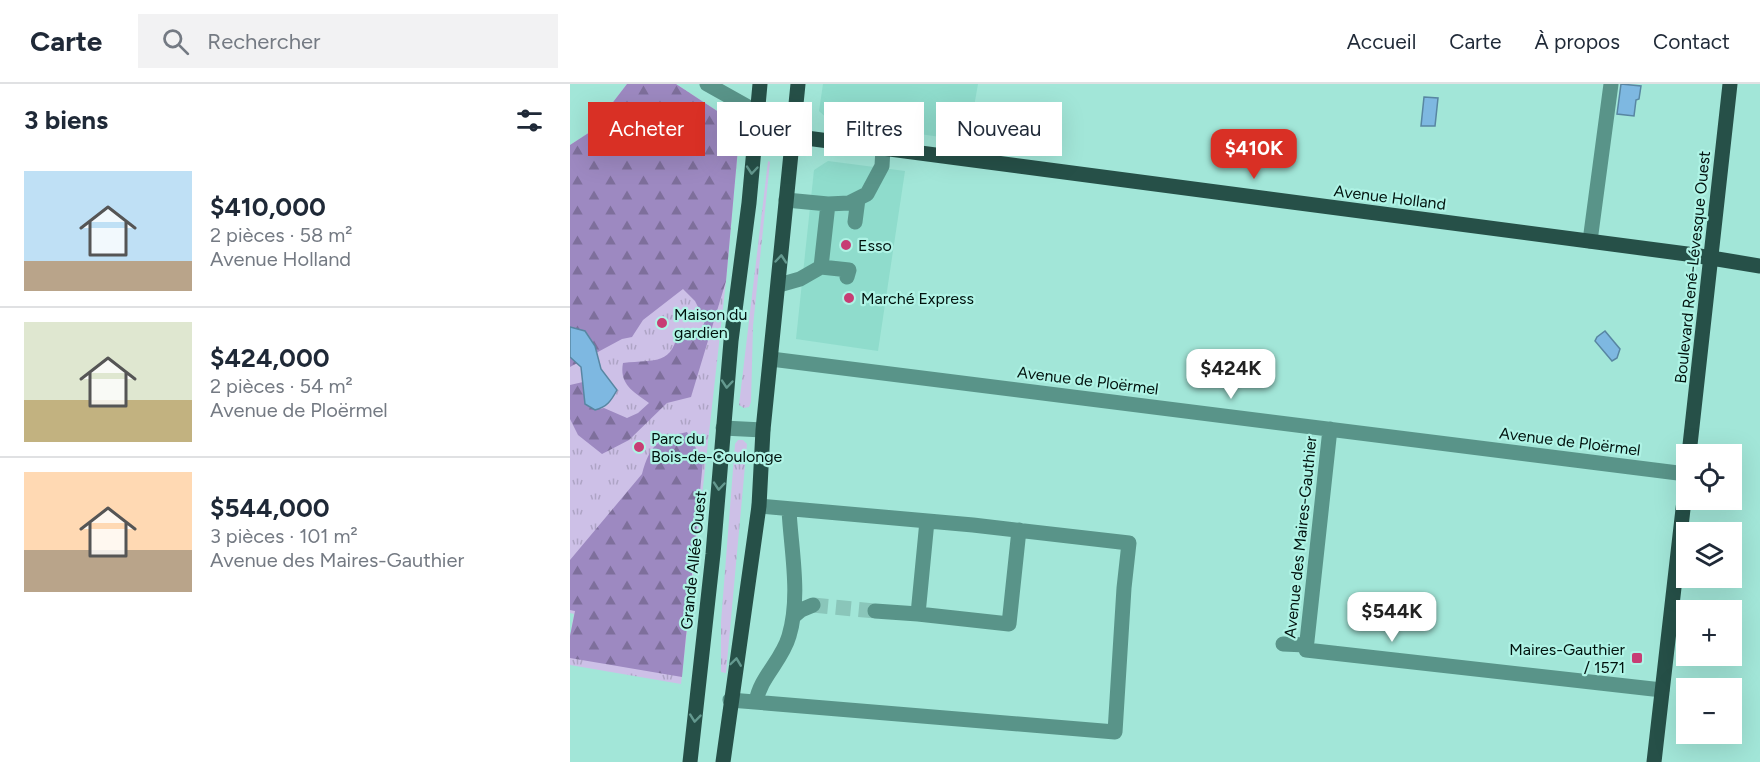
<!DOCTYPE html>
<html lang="fr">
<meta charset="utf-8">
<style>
:root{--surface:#fff;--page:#f2f2f3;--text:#1f2937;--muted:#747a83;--line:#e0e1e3;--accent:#d93025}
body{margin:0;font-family:Figtree,sans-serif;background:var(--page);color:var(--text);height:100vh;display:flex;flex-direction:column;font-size:22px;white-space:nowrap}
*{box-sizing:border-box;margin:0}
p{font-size:20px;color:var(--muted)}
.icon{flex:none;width:33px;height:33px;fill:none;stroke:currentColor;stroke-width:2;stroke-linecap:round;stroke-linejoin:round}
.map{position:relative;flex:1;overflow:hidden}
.sheet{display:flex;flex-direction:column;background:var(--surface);width:570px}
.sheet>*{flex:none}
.hud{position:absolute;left:18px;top:18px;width:570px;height:54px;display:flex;gap:12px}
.controls{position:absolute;left:1106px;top:360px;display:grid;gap:12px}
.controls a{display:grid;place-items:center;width:66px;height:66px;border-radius:0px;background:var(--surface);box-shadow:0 6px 24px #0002;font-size:30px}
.price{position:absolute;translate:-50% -51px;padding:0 14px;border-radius:12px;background:#fff;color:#222;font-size:20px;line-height:39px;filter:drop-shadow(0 2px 3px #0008)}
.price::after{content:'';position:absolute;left:50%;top:36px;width:18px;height:14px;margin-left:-9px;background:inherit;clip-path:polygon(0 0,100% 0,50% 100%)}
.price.selected{background:var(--accent);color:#fff}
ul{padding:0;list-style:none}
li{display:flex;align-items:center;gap:18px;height:150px;padding:0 24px}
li+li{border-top:2px solid var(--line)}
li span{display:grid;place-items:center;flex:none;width:168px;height:120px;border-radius:0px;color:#555}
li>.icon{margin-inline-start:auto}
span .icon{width:72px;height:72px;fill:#fffc;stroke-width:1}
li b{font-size:26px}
h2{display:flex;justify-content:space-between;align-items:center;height:72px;padding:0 24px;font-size:26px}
.tag{padding:0 21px;border-radius:0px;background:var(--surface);box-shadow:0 6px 24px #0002;font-size:21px;line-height:54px}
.tag.selected{background:var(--accent);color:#fff}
header{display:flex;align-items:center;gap:36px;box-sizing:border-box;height:84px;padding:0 30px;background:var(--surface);border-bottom:2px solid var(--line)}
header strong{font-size:28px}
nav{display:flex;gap:33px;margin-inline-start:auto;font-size:21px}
.search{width:420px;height:54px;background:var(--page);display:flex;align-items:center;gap:15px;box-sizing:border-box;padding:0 21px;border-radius:0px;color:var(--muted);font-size:22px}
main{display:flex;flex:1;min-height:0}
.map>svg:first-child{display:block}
.built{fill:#8fdccc}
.grass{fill:url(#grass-tufts)}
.forest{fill:url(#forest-firs)}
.water{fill:#7eb8e1;stroke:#5886a2;stroke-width:1.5}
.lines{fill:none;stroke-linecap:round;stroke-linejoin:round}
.minor-tunnel{stroke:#8ac6ba;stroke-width:15;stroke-dasharray:15 8;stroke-linecap:butt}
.minor{stroke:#599489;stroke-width:15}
.major{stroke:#265048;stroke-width:15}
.oneway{stroke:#64998f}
.poi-dot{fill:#c73d74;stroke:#aff3e5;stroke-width:2}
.labels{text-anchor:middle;stroke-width:4.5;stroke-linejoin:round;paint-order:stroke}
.street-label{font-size:16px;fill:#00120e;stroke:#aff3e5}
.poi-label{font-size:16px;fill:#00120e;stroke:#aff3e5;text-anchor:start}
</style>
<header>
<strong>Carte</strong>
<div class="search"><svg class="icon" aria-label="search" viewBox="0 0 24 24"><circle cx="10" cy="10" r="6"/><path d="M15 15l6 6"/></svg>Rechercher</div>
<nav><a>Accueil</a><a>Carte</a><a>À propos</a><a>Contact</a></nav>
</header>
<main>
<section class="sheet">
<h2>3 biens<svg class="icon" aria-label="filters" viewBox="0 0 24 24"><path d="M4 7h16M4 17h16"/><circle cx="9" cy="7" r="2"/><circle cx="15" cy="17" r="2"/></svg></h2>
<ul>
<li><span style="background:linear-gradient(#bfe0f5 75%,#b9a48a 0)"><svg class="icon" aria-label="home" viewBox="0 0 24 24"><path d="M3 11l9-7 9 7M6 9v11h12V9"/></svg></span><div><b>$410,000</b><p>2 pièces · 58 m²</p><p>Avenue Holland</p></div></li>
<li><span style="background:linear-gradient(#dfe7d0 65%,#c2b280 0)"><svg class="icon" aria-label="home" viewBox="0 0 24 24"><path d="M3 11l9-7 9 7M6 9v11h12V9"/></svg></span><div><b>$424,000</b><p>2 pièces · 54 m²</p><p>Avenue de Ploërmel</p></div></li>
<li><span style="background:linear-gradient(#ffd9b3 65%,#b9a48a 0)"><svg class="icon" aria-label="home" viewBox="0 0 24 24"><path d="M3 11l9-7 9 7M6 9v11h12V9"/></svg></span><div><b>$544,000</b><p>3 pièces · 101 m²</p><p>Avenue des Maires-Gauthier</p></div></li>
</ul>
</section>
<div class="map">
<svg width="1190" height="678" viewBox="0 0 1190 678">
<defs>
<pattern id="grass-tufts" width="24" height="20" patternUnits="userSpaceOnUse" patternTransform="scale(1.5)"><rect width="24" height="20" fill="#cdc0e7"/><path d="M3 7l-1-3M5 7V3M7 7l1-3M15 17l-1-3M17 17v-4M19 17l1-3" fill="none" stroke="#aea4c5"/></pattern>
<pattern id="forest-firs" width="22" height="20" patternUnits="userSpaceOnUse" patternTransform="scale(1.5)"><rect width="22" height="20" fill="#9d89c1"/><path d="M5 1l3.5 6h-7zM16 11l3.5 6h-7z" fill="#7e6f9b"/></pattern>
</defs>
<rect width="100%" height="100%" fill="#a2e6d8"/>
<path class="built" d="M253,0H408L398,57L260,37L249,27Z
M258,77L335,87L308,267L226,255L244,86Z"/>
<path class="grass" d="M57,0H106L170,42L156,197L111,600L0,581V552L4,530L0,529V61L20,48Z
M198,77L200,78L183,242L181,318L179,323L174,324L169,321Z
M168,356H173L177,360L156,589L151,588V538L165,360Z"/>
<path class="forest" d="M57,0H106L170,42L156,197L121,313L97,319L59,356L32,370L8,351L0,335V301L13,298L15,320L25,326L34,324L57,334L68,329L79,319C63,308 49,300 53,279C87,275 102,282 109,244L130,249L135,237L125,217L113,205L73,236L62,253L52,255L0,283V61L20,48Z
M117,348L133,377L112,593L0,574V552L5,527L0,526V476L72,390C80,361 88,354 117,348Z"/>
<path class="water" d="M1051,0L1071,2L1069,15L1066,16L1064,32L1047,30Z
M854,13L868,14L865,42H851Z
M0,243L15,247L25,262L31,285L47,306C41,317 37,323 25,326L15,320L11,283L0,273Z
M1035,247L1050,265L1047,274L1042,277L1025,257L1027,253Z"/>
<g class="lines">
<path class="minor-tunnel" d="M243,521L305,527"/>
<path class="minor" d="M137,0L187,28
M216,116L258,120L279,119L297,110L312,82L313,64
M285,138L288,115
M1020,157L1041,0
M251,183L279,186L277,193
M209,201L230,195L251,183L258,120
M201,275L1116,390
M153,344L193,346
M760,345L736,566L1092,606
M357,437L348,530L439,540L449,446
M305,527L348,530
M224,532L231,526L243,521
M713,560L736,561
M160,616L545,648L554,504L559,459L403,441L189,422
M186,618C190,593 212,577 219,552C231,512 221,466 219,426"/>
<path class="major" d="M187,28L221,52L1117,170L1190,182
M1119,370L1160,0
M120,678L143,470L161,257L179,119L190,0
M153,678L189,422L193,346L228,0
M1084,678L1116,399"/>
</g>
<defs><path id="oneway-chevron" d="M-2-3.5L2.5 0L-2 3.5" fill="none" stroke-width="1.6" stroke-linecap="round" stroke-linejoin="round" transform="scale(1.5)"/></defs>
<g class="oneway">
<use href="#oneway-chevron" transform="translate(182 86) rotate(95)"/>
<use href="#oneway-chevron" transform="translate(211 175) rotate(-85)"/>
<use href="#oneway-chevron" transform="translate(157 300) rotate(95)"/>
<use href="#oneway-chevron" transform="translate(149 402) rotate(95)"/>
<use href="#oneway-chevron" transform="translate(166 578) rotate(-82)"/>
<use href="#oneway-chevron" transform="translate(125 634) rotate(96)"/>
</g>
<g class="poi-dot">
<circle cx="276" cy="161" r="6"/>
<circle cx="279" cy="214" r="6"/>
<circle cx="92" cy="239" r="6"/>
<circle cx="69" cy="363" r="6"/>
<rect x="1061" y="568" width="12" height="12" rx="3"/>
</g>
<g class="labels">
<g class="street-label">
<text transform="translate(820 113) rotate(7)" y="6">Avenue Holland</text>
<text transform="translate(1122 183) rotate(-84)" y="6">Boulevard René-Lévesque Ouest</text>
<text transform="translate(518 296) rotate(7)" y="6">Avenue de Ploërmel</text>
<text transform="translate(1000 357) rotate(7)" y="6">Avenue de Ploërmel</text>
<text transform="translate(730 453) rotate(-84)" y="6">Avenue des Maires-Gauthier</text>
<text transform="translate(123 476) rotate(-84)" y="6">Grande Allée Ouest</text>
</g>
<g class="poi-label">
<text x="288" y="167">Esso</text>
<text x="291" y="220">Marché Express</text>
<text x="104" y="236">Maison du<tspan x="104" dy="18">gardien</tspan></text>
<text x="81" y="360">Parc du<tspan x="81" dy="18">Bois-de-Coulonge</tspan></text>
<text x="1055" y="571" text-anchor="end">Maires-Gauthier<tspan x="1055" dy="18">/ 1571</tspan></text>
</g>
</g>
</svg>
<div class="controls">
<a><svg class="icon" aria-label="locate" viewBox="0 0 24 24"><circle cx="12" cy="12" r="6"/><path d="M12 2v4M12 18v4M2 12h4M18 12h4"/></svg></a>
<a><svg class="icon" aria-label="layers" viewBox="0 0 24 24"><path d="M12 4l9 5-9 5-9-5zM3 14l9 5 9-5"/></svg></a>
<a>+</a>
<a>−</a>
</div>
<b class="price selected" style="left:684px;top:96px">$410K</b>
<b class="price" style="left:661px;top:316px">$424K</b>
<b class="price" style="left:822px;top:559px">$544K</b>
<div class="hud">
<a class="tag selected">Acheter</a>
<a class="tag">Louer</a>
<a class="tag">Filtres</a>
<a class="tag">Nouveau</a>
</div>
</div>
</main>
